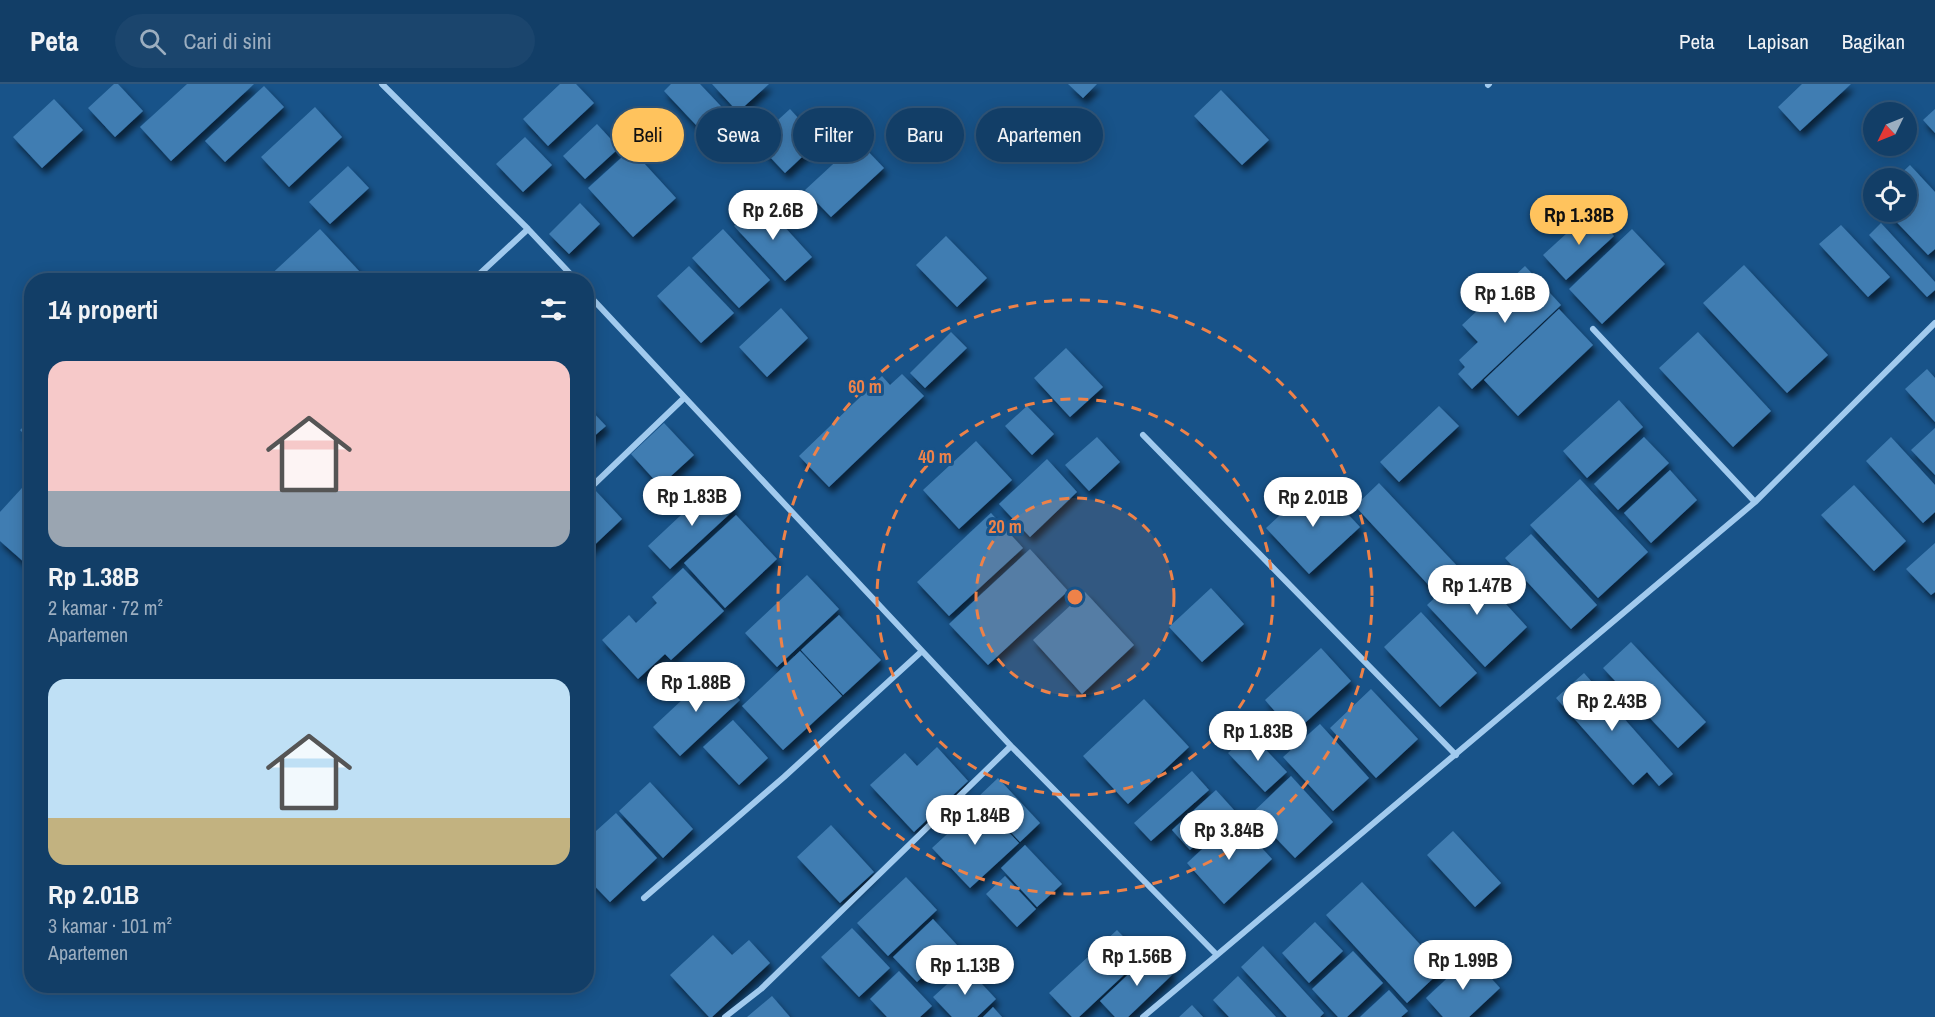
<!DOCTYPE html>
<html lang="id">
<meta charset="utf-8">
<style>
:root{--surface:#123e67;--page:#1b456d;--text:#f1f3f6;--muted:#9caec0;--line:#31577b;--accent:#ffc35d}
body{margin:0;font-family:"Archivo Narrow",sans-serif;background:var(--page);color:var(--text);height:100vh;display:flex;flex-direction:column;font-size:22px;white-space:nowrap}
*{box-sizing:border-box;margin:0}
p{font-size:20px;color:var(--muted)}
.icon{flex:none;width:33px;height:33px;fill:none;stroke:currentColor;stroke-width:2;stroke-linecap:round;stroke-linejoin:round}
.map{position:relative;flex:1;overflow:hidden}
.details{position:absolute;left:24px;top:189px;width:570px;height:720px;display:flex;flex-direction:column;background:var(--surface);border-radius:24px;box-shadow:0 3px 15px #0003,0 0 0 2px var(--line)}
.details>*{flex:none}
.banner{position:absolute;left:612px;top:24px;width:570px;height:54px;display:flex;gap:12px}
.needle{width:39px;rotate:227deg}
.tools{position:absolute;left:1863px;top:18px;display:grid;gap:12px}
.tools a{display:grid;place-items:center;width:54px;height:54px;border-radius:50%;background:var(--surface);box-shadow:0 3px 15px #0003,0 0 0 2px var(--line);font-size:30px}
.price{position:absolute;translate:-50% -51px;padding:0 14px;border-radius:21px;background:#fff;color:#222;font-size:20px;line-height:39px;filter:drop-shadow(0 2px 3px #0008)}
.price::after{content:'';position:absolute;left:50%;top:36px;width:18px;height:14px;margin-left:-9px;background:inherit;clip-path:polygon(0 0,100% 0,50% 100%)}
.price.current{background:var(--accent);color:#111}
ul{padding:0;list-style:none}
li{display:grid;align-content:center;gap:12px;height:318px;padding:0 24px}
li span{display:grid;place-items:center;height:186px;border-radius:18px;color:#555}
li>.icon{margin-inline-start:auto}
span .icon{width:108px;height:108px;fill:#fffc;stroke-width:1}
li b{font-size:26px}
h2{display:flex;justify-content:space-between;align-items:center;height:72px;padding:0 24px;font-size:26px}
.chip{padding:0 21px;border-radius:27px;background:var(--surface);box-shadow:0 3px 15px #0003,0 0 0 2px var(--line);font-size:21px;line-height:54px}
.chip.current{background:var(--accent);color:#111}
header{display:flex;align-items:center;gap:36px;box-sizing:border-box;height:84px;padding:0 30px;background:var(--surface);border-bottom:2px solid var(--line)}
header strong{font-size:28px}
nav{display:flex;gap:33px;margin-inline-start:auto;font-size:21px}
.search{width:420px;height:54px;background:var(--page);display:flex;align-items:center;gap:15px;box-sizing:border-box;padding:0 21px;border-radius:33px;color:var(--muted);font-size:22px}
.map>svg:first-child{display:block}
.building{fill:#407db2;filter:url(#shadow)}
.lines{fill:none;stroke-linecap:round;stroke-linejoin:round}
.street{stroke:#a1caee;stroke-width:6}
.ring{fill:none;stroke:#ee8249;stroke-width:3;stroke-dasharray:10 8}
.centre{fill:#ee8249;stroke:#185389;stroke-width:3}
.ring-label{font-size:18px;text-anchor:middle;font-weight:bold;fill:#ee8249;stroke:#185389;stroke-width:6;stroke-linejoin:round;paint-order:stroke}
</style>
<header>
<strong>Peta</strong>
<div class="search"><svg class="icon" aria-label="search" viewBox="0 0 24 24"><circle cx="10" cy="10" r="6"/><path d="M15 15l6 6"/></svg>Cari di sini</div>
<nav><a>Peta</a><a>Lapisan</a><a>Bagikan</a></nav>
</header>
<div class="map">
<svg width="1935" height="933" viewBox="0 0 1935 933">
<defs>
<filter id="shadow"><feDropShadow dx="3.5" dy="6" stdDeviation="3" flood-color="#0009"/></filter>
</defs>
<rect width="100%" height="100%" fill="#185389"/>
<path class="building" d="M114,0H118L143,27L115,53L88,24Z
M187,0H254L171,77L140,43Z
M560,0H576L594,19L548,62L523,35Z
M671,0H700L734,36L711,57L664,7Z
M712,0H769L738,28Z
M1068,0H1097L1083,14Z
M1802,0H1851L1800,47L1778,23Z
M264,2L284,23L225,78L205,57Z
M1221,6L1269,56L1242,81L1194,32Z
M54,15L83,46L42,84L13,53Z
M315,23L342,53L289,103L261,73Z
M790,25L819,57L785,89L755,57Z
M1935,25V49L1923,36Z
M597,40L619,64L585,95L563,72Z
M525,53L552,81L523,108L496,80Z
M858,57L884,84L831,133L805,106Z
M631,65L676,114L633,153L588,104Z
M1910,81L1935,108V165L1928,171L1887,128H1906V94H1896Z
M348,82L369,104L330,140L309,118Z
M761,117L812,173L785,197L734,142Z
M580,119L600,140L569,170L549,150Z
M1591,127L1614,152L1566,196L1543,171Z
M1881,139L1935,198V206L1927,213L1869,151Z
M1841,141L1890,193L1868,213L1819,160Z
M320,145L360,188L351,196H265Z
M723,145L770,196L739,224L692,174Z
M1632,145L1665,180L1602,240L1569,205Z
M946,152L987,194L957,223L916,181Z
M1744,181L1828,271L1787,309L1703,219Z
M689,182L734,229L701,259L657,212Z
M1525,182L1561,221L1472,305L1458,290L1465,283L1459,276L1478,258L1462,241Z
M781,224L808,254L767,293L739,263Z
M1559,225L1593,261L1518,332L1484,296Z
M951,248L967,264L925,304L910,289Z
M1698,248L1771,327L1733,363L1659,284Z
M1066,264L1103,303L1070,333L1034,294Z
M1927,285L1935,294V338L1905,305Z
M902,290L924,312L829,403L799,372L882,292L890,301Z
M1619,316L1643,343L1587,394L1563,367Z
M586,321L606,342L586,359Z
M1027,322L1054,350L1032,371L1005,342Z
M1439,322L1459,342L1399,398L1380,378Z
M32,335V358L20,346Z
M664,339L694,371L660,402L631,370Z
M1935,344V391L1911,366Z
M1097,353L1120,378L1089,407L1065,381Z
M1644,353L1669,379L1618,426L1594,400Z
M1891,353L1935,401V428L1923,439L1866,377Z
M976,357L1012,396L959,445L923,406Z
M1047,375L1077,408L1030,453L999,420Z
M1670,386L1697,416L1651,459L1624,429Z
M32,393V472L25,479L0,457V428Z
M1580,395L1648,468L1598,514L1530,441Z
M1317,397L1360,443L1309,490L1266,444Z
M1379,399L1460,485L1435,508L1355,422Z
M713,401L735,425L670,485L648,462Z
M1854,401L1906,457L1874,487L1821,431Z
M595,406L622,435L586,469V414Z
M991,429L1023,464L949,532L917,498Z
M736,431L777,475L725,524L684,479Z
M1531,450L1597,521L1571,545L1505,474Z
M1935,459V508L1931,511L1906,485Z
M1030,465L1068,507L988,581L949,540Z
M1470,481L1527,543L1485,583L1427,521Z
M683,484L724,527L671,576L665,570L638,595L602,556L629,531L636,539L657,519L652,513Z
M807,491L839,525L777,583L745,549Z
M1211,504L1244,540L1202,578L1169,543Z
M1085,508L1134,561L1082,610L1033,556Z
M1421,528L1477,589L1440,623L1384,563Z
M839,531L881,576L843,611L801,566Z
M1631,558L1706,638L1678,664L1603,584Z
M1321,564L1351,597L1294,649L1265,616Z
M800,567L842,612L783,666L742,622Z
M713,587L740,616L680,672L653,643Z
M1584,589L1673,690L1659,702L1647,688L1633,701L1556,614Z
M1371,605L1418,655L1376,694L1330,644Z
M1144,615L1189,663L1128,720L1083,672Z
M733,636L768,674L739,701L703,663Z
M1320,640L1369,694L1333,727L1283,673Z
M1250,649L1287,688L1265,708L1228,669Z
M937,663L968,697L914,748L870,701L905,669L917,682Z
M1192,687L1209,706L1151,757L1134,739Z
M1291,692L1333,738L1295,774L1252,729Z
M998,694L1040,739L1020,758L978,713Z
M650,698L693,745L663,774L619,727Z
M1216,706L1234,726L1190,766L1172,746Z
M981,719L1019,759L970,804L932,764Z
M616,729L657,774L610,818L586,793V756Z
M1235,735L1272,775L1224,820L1187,779Z
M831,741L874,788L840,819L797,773Z
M1453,747L1501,799L1475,823L1427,771Z
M1025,761L1062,800L1037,823L1001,784Z
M1005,792L1036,825L1017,843L986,810Z
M906,793L937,826L888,872L857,839Z
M1362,798L1443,885L1407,919L1326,831Z
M933,835L957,861L917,898L893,873Z
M1315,838L1343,867L1309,899L1282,869Z
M852,844L890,884L859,913L821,873Z
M1117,846L1143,873L1079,933H1072L1049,909Z
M713,851L732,871L749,856L770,879L712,933H709L670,891Z
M1263,862L1324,929L1320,933H1287L1241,883Z
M1353,867L1383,899L1347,933H1338L1312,905Z
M1152,868L1173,890L1128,933H1115L1100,917Z
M1471,872L1500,904L1469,933H1443L1426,914Z
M966,883L996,915L977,933H952L933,913Z
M899,887L932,922L920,933H887L870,915Z
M1238,892L1276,933H1229L1213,916Z
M1389,906L1408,927L1401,933H1360Z
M772,912L790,933H747Z
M1192,921L1203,933H1179Z
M993,923L1002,933H983Z"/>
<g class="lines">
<path class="street" d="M382,0L528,145L576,196
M1488,1L1489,0
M473,196L528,145
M586,208L1011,662L1217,871L1755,418L1935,239
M1593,245L1755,418
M1143,351L1456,671
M586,408L684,314
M29,593L32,591
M644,814L784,693L922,567
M725,933L761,905L1011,662
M1143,933L1217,871"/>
</g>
<circle cx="1075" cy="513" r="99" fill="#ee8249" fill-opacity=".12"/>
<g class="ring">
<circle cx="1075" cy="513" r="99"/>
<circle cx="1075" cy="513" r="198"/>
<circle cx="1075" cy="513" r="297"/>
</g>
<circle cx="1075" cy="513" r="9" class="centre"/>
<g class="ring-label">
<text x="865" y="309">60 m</text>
<text x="935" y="379">40 m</text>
<text x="1005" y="449">20 m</text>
</g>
</svg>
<div class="tools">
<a><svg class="needle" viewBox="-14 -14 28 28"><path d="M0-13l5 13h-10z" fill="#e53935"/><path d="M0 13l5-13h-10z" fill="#9caec0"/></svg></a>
<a><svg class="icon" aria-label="locate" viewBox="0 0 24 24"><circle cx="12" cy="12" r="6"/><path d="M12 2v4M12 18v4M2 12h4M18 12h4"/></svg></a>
</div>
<b class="price" style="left:773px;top:157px">Rp 2.6B</b>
<b class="price current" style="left:1579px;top:162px">Rp 1.38B</b>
<b class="price" style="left:1505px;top:240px">Rp 1.6B</b>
<b class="price" style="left:692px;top:443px">Rp 1.83B</b>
<b class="price" style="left:1313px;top:444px">Rp 2.01B</b>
<b class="price" style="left:1477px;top:532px">Rp 1.47B</b>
<b class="price" style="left:696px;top:629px">Rp 1.88B</b>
<b class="price" style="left:1612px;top:648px">Rp 2.43B</b>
<b class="price" style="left:1258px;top:678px">Rp 1.83B</b>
<b class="price" style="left:975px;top:762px">Rp 1.84B</b>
<b class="price" style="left:1229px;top:777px">Rp 3.84B</b>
<b class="price" style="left:1137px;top:903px">Rp 1.56B</b>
<b class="price" style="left:1463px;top:907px">Rp 1.99B</b>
<b class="price" style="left:965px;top:912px">Rp 1.13B</b>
<div class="banner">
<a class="chip current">Beli</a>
<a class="chip">Sewa</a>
<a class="chip">Filter</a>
<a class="chip">Baru</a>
<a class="chip">Apartemen</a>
</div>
<section class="details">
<h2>14 properti<svg class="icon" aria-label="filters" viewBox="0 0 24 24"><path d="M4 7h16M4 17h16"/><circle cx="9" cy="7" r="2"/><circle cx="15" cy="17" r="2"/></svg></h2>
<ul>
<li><span style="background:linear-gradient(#f6c9c9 70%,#9aa5b1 0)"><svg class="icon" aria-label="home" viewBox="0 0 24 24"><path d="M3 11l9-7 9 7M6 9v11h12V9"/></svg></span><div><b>Rp 1.38B</b><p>2 kamar · 72 m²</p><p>Apartemen</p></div></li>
<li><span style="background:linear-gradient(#bfe0f5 75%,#c2b280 0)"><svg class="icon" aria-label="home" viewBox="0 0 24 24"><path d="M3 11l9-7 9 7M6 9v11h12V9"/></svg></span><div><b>Rp 2.01B</b><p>3 kamar · 101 m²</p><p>Apartemen</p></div></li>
</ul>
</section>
</div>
